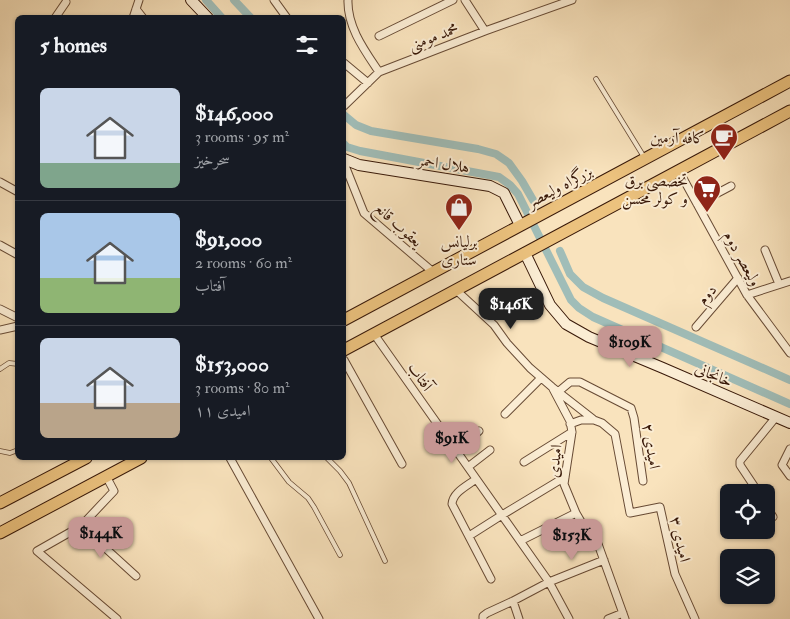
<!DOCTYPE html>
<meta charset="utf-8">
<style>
:root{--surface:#171b24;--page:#20242c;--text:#f1f3f6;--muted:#9ea1a6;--line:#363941;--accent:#c59692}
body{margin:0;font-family:"IM FELL Double Pica",Amiri,serif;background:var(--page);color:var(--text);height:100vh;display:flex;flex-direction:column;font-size:19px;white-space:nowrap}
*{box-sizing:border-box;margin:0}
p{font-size:16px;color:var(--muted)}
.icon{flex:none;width:28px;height:28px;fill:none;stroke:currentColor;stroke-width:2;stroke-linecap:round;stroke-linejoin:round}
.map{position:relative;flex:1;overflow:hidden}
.drawer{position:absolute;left:15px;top:15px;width:331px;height:445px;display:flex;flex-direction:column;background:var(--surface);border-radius:8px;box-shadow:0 1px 4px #0004}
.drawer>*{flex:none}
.controls{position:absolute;left:720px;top:484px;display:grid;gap:10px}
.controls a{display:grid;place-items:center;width:55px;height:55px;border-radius:8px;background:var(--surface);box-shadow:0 1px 4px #0004;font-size:25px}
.price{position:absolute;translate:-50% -42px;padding:0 11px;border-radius:10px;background:var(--accent);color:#111;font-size:16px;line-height:32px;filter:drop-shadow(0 1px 2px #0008)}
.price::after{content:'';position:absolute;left:50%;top:30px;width:15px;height:11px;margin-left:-8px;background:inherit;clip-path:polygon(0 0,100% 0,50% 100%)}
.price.current{background:#222;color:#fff}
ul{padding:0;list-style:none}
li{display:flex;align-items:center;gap:15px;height:125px;padding:0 25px}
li+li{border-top:1px solid var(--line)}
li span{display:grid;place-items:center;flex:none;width:140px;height:100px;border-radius:8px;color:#555}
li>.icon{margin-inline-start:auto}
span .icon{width:60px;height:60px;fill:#fffc;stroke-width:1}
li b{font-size:21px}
h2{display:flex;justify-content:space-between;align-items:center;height:60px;padding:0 25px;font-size:21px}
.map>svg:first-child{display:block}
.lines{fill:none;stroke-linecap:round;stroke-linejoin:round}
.canal{stroke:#a0bdb8;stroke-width:8}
.service-casing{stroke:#684b35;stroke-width:5.5}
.minor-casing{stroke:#684b35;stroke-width:9}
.secondary-casing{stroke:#381808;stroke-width:12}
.trunk-casing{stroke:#381808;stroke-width:13}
.service{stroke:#fbedd4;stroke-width:4}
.minor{stroke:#fbedd4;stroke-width:7}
.secondary{stroke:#fbedd4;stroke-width:10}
.trunk{stroke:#ecc27e;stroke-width:11}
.labels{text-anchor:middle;stroke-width:4;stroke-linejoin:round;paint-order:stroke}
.street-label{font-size:16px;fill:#381808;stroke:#fbedd4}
.poi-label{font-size:16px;fill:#381808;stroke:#fbedd4;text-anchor:end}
</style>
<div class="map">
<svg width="790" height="619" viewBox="0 0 790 619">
<rect width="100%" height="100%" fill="#f9e3bd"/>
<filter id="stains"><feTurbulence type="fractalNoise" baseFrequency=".004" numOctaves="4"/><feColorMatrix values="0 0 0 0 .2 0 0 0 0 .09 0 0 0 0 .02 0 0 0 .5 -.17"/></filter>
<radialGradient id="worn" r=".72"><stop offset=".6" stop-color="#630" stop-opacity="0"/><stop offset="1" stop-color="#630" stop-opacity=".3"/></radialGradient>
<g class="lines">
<path class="canal" d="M206,0L222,18
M234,0L251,18
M344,115L356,125L371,131L478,149L496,154L509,163L522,181L533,200
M344,144L347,147L360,151L499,177L510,185L518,194L571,300L579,308L593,317L790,404
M560,251L570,274L583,287L603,298L790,380"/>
<g class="service-casing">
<path id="service" d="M596,79L644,157
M0,369L9,363L18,364
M0,451L10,453L18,450
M271,458L289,482L308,498L314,507L340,555
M327,458L340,471L349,483L385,561"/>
</g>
<g class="minor-casing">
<path id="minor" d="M274,0L287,18
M348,0C347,27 365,51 379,72
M465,0L485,31
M136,9L143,18
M55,18L66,2
M133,18L139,0
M379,36L453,0
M344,63L368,83
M344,106L379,72L485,31L572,0
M344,163L364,213L433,272
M679,171L747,295L790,353
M0,182L18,192
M697,204L731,186
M0,245L18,255
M765,250L779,284
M456,290L494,325L507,343L530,368L552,387L593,419
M747,295L790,281
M0,309L18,318
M696,327L738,278
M0,330L18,326
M374,334L549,582L569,619
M344,360L402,464
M552,387L570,421L572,432L564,484L576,513L583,525L598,544L625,619
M558,392L570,382H580L631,408L634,418L643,481
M505,414L541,378
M570,424L581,420H594L602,423L615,434L630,513L660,507L675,574L695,619
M790,449L782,465L790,476
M456,450L479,431
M230,458L319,619
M524,462L572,432
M468,467L490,450
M106,476L114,491L81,526L37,551L117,619
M476,479C467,486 453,492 452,504L491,579
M758,492L740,465V461L776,417
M766,506L773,517
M81,526L136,576
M469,536L502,515L565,477
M520,541L576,513
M513,601L519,619
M483,619V616L487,613L513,601L549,582L604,560
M608,619L623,613"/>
</g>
<g class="secondary-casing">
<path id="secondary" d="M191,0L208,18
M344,159L359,165L490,186L504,193L520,225
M525,253L550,305L566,324L589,337L663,368L790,423"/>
</g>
<g class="trunk-casing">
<path id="trunk" d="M344,320L790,81
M344,350L790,111
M0,503L86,458
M0,533L141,458"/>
</g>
<use href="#service" class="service"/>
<use href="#minor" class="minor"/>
<use href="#secondary" class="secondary"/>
<use href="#trunk" class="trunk"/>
</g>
<defs>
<g id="cafe-pin" transform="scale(1.4375)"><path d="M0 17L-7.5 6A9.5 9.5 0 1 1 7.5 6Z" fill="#8f2418" stroke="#fbedd4"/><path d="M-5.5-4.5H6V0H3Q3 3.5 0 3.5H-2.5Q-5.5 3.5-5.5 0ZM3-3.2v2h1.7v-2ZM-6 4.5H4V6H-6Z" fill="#fff"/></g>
<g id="supermarket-pin" transform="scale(1.4375)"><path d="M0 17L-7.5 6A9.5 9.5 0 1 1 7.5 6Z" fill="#8f2418" stroke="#fbedd4"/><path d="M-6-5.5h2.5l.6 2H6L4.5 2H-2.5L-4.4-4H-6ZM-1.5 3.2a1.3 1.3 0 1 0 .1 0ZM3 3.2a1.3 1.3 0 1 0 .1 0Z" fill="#fff"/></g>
<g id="shop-pin" transform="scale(1.4375)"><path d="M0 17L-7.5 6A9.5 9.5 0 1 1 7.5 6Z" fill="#8f2418" stroke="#fbedd4"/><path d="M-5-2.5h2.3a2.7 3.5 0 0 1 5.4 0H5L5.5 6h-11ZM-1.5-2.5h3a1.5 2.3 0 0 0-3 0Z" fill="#fff"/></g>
</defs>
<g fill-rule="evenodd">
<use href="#cafe-pin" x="724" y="137"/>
<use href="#supermarket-pin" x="707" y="189"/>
<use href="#shop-pin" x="459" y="207"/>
</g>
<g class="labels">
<g class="street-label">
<text transform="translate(433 36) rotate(-21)" y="6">محمد مومنی</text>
<text transform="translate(444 163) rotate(9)" y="6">هلال احمر</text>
<text transform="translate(559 186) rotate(-28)" y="6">بزرگراه ولیعصر</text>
<text transform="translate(399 224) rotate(42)" y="6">یعقوب قانع</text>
<text transform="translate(743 258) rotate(61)" y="6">ولیعصر دوم</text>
<text transform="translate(706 294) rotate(-50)" y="6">دوم</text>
<text transform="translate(714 374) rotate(23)" y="6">خانجانی</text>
<text transform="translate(421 376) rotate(55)" y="6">آفتاب</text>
<text transform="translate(652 446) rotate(81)" y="6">امیدی ۲</text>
<text transform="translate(554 461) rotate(-84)" y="6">امیدی</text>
<text transform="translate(681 539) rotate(77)" y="6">امیدی ۳</text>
</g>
<g class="poi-label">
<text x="705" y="143">کافه آرمین</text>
<text x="688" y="186">تخصصی برق<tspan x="688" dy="18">و کولر محسن</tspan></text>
<text x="459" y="247" text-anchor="middle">برلیانس<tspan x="459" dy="18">ستاری</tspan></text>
</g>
</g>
<rect width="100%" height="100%" filter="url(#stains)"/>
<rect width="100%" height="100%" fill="url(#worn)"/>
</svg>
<div class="controls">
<a><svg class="icon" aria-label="locate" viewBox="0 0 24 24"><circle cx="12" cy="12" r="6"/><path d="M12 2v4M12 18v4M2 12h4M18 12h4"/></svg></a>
<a><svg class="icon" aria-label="layers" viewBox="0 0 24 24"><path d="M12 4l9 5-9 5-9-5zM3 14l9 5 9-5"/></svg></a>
</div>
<b class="price current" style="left:511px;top:330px">$146K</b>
<b class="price" style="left:630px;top:368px">$109K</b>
<b class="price" style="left:452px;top:464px">$91K</b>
<b class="price" style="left:101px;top:559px">$144K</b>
<b class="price" style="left:572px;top:561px">$153K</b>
<section class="drawer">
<h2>5 homes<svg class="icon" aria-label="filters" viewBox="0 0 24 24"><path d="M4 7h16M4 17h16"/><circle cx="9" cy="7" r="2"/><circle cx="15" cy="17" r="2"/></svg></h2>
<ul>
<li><span style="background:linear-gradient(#c9d6e8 75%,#7fa58c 0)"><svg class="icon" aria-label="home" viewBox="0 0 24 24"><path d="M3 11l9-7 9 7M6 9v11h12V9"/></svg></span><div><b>$146,000</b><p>3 rooms · 95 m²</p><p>سحرخیز</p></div></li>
<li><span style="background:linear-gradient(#a9c7e8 65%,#8fb573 0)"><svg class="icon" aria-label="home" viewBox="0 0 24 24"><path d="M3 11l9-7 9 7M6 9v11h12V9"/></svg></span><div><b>$91,000</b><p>2 rooms · 60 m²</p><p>آفتاب</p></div></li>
<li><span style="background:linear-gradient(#c9d6e8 65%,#b9a48a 0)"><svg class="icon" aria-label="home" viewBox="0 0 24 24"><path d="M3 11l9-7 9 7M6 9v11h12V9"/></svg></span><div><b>$153,000</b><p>3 rooms · 80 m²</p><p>امیدی ۱۱</p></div></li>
</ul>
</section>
</div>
